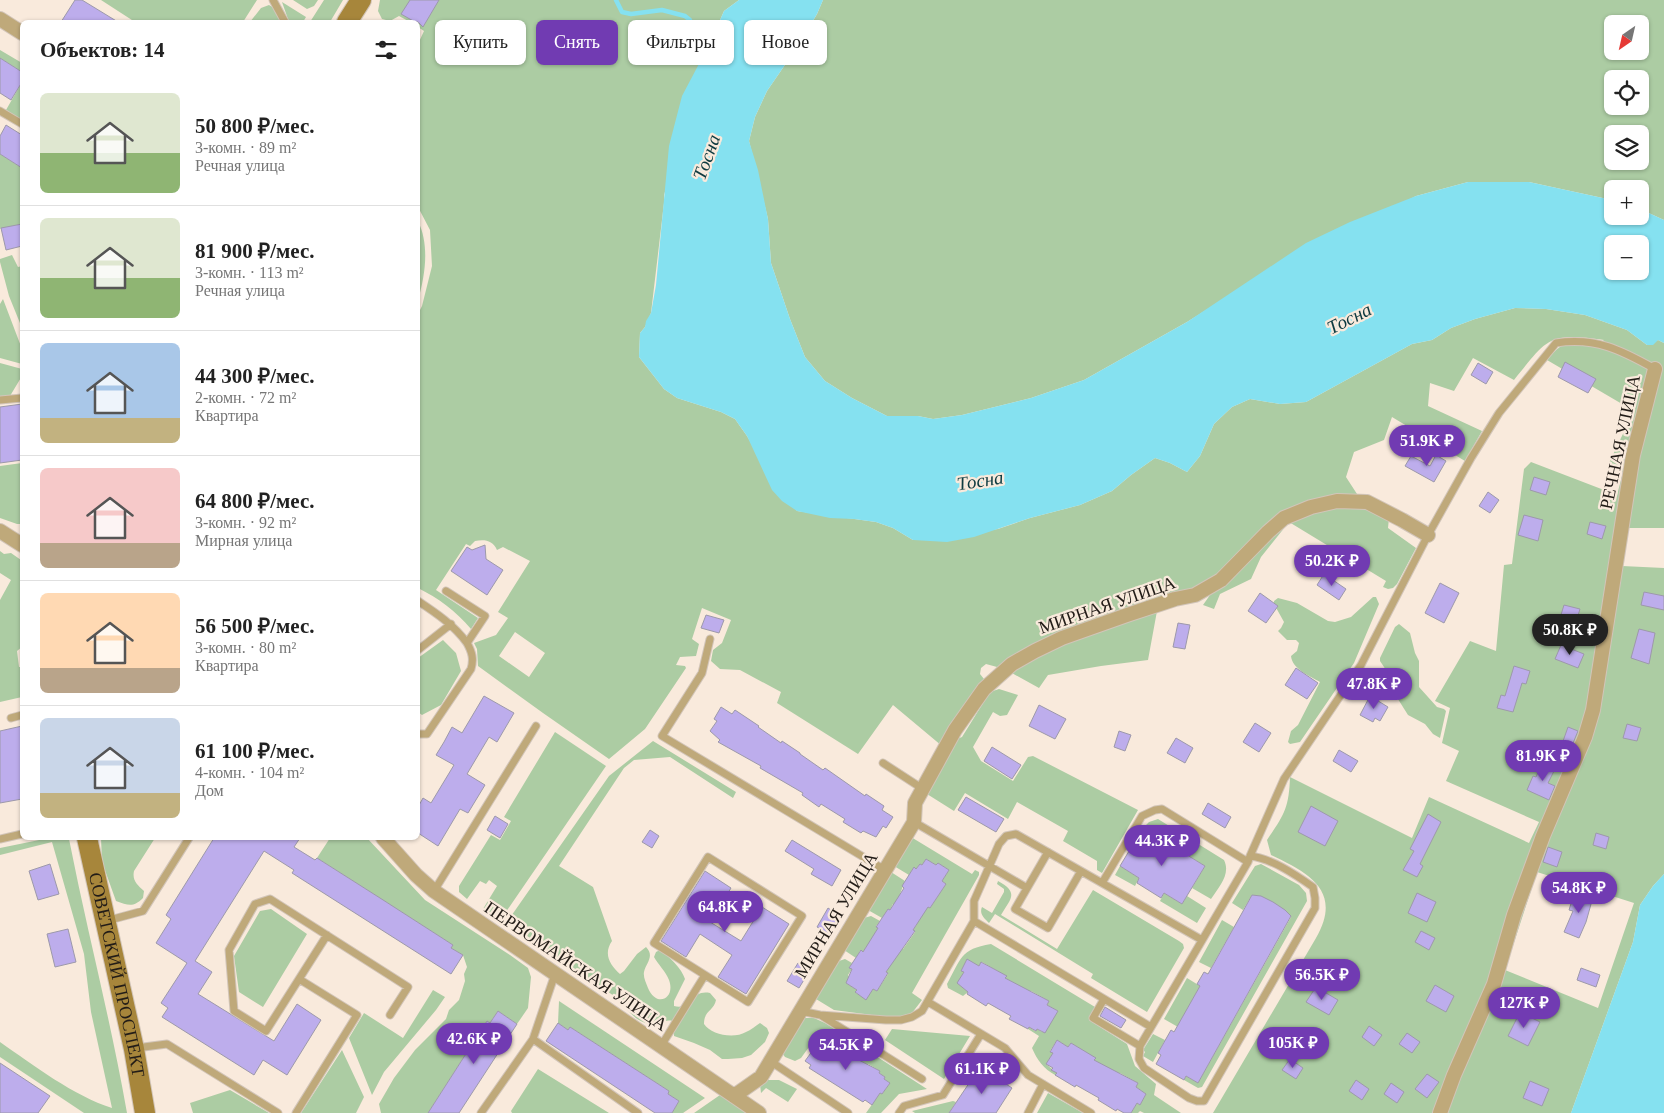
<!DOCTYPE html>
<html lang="ru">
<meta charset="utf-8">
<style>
:root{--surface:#fff;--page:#f6f6f6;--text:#222;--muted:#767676;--line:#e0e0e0;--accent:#713bb2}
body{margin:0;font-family:"Times New Roman",serif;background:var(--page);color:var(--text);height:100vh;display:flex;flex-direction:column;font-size:19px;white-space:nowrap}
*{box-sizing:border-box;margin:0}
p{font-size:16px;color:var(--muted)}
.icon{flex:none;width:28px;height:28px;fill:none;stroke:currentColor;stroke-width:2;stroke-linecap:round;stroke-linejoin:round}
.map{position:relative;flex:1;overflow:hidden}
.side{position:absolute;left:20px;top:20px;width:400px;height:820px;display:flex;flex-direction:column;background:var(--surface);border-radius:8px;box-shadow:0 1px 4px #0004}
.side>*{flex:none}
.banner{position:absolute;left:435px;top:20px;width:475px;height:45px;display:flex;gap:10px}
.needle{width:32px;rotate:214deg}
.fabs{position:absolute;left:1604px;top:15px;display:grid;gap:10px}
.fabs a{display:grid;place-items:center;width:45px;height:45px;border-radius:8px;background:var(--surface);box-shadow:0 1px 4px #0004;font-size:25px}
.price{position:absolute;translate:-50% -42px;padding:0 11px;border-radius:18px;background:var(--accent);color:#fff;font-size:16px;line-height:32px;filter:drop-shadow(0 1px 2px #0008)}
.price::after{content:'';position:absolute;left:50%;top:30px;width:15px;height:11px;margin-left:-8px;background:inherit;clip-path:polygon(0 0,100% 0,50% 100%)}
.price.current{background:#222;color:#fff}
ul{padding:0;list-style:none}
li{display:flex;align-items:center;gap:15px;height:125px;padding:0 20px}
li+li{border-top:1px solid var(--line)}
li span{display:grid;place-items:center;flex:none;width:140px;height:100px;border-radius:8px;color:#555}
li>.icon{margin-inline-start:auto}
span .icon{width:60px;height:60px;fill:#fffc;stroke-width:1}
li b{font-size:21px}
h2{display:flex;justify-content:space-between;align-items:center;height:60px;padding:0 20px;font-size:21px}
.pill{padding:0 18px;border-radius:8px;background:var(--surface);box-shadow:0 1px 4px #0004;font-size:18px;line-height:45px}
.pill.current{background:var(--accent);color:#fff}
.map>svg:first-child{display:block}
.green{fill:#accca3;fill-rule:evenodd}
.water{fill:#85e1f0;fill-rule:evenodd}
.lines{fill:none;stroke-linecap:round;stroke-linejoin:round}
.stream{stroke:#85e1f0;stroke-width:4.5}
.building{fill:#bdadec;stroke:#9d99aa}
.service-casing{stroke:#d2c5b9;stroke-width:9}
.minor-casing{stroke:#d2c5b9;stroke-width:16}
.secondary-casing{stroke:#d2c5b9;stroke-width:22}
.service{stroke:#bfa97a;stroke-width:7}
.minor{stroke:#bfa97a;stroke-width:14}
.secondary{stroke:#a7863b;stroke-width:20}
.labels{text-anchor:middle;stroke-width:4.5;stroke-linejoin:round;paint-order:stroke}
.street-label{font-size:18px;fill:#221c17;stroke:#f9eadc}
.water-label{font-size:19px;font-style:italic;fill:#0e3b41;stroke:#f9eadc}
</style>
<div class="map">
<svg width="1664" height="1113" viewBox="0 0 1664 1113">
<rect width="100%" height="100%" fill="#f9eadc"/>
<path class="green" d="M101,0H257L243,22H135Z
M293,0H318L314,6L307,9Z
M324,0H343L330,22H310Z
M380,0H739L724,11L710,43L664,195V203L651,313L645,327L640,333L639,357L664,389L677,398L721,412L735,419L747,436L760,459L797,511L876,522L893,528L913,540L998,529L1030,518L1080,505L1112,491L1131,475L1155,458L1170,463L1187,472L1200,456L1214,424L1232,407L1250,399L1280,404L1306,402L1412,344L1432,340L1451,328L1475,319L1515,308L1546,309L1585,315L1627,330L1647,345L1658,340L1664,343V528H1627L1622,566L1664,568V874L1653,886L1640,905L1633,942L1571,1113H1213L1316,938C1343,891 1309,873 1271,855L1267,840C1284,815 1289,808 1290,777L1412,838L1429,797L1529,843L1539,822L1446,781L1459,751L1442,743L1450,708L1435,701L1470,641L1496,651L1504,565L1512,564L1524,469L1531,462L1617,495L1623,472L1607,467L1634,411L1547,360C1566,338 1566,343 1594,347L1604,340C1548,332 1548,338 1514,380L1473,358L1454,391L1430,383L1428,406L1482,431L1465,461L1392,417L1384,440L1354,452L1346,477L1357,494L1338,495L1276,517L1237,553L1212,582L1194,591L1130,606L1063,630L1015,655L1002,666L997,667L986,664L981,668L980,674L984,679H989L942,746L893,705L858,754L777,703L781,692L740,670L720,669L711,661L713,650L722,643L731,620L702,608L692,639L699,644L696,656L680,657L676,665L685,666L686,668L645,729L609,759L543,713L478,666L477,649L474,643L496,635L508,618L498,612L530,561L503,547L497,550C493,540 484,539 475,541L470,546L466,544L436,590L478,618L471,629C456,611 438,598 418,588V314L422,306L432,266L430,230L418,207V44L424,31L418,27V22H410L399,16L390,21L382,19L378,11ZM515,632L545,653L529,677L499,656ZM1537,872L1634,903L1598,1008L1505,970Z
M823,0H1664V220L1640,209V189H1612V200L1529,182H1468L1416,196L1232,294L1187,322L1084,380L1031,398L962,415L933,419L918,416H887L852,398L825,381L805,357L790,319L771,263L768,219L749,141L755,117L767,91L798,46L817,14ZM1612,24H1640V51H1612ZM1612,79H1640V106H1612ZM1612,134H1640V161H1612Z
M282,2L306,17L303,22H289Z
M269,5L274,8L282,22H250L261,8Z
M0,50L22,63V72L0,58Z
M22,82V120L6,110Z
M0,154L22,168V224L1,229L0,228Z
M418,221C430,246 425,275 418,301Z
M12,255L18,267L22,266V328L9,296L0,262V259Z
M3,299L22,349V364L0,358V304Z
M0,363L22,369V376L10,396L0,397Z
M22,463V524H17L0,518V466Z
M1336,506H1364L1389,518L1388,528L1416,548L1397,584L1393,588L1388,589L1383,587L1386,581L1289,522L1261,557L1251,579L1220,594L1214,609L1203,605L1210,595L1285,521Z
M0,551L4,554L11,553L21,560L20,565L22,647L17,651L19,667H22V699V697L0,702V600L11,580L0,573Z
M1373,597H1376L1379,604L1354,663L1300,742L1290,744L1288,742L1291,731L1298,725L1320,682C1310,676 1292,669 1291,656L1297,651L1299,643L1296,640H1287L1278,631L1281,628L1284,622L1274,604V601L1278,598L1297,603L1328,621L1335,622L1351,617Z
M1157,611L1148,660L1101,666L1048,675L1039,688L1010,672L1039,653Z
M1399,624L1410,633L1415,653L1419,661V687L1437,707L1444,709L1446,711L1440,738L1433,734L1425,724L1408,715L1391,688L1390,676L1380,661V658L1395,627Z
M443,640L456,653L461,671L441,705L422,715L418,712V658Z
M999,689L1018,695L1007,715L1000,716L993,712L973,747L981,761L1013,781L1028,757L1033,756L1138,810L1102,873L1097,870V861L1063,841L1068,831L1017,802L1008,819L965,793L954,811L927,794L952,741L962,737L990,692Z
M555,732L606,766L499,922L483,912V909L497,886L489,880L486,884L480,881L467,899L459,892V886L491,835L500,840L511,821L504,817Z
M653,741L736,792L733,798L670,757L634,760L624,768L559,866L593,887L612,941C603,954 610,965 620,974L624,971L637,954L646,947C655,956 646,963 644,972C643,977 646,983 648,988C656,1008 676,999 669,980C666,972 658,964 654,957L656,952L660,950C669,956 682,969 685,979L674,1001V1006C691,1011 691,989 710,993L716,1000C714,1011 704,1010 704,1024C711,1035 734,1039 746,1032C751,1030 755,1026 760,1023L767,1028L769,1033L765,1042L751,1055L742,1058L728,1059H722L710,1050L694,1043L674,1036L673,1021C664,1019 662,1024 654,1024C635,1024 628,1009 617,998L507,922L609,776Z
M1158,819L1224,860C1231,874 1219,887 1211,899L1192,888L1205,866L1143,828L1149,822Z
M911,837L972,874L975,870L979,872V875L912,993L922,1000L912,1013L907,1016L887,1017L834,1010L816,999L839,961L845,959L852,963L849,968L852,969L848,975L849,977L846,983L857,990L856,993L866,999L873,989L877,991L888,974L886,972L899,947L903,949L915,932L913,930L917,924L915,923L926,905L930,908L946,884L942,881L949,870L938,863L936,865L926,859L922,865L920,864L916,869L914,867L909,875L894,866Z
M49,838L69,839C87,931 111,1021 127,1113H84L0,1057V1042C33,1065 74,1096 112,1108L91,1012L84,954L52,842L0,855V848Z
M101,838H155L134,871C132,880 137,885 144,891L143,898C133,908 128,905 116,901L102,862Z
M330,838H367L425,900L510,955L528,968L531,977L528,1008L517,1024L498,1011L490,1023L487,1021L428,1113H381L379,1104L394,1078L415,1050L446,1019L449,1010L459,1000L465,981L464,974L467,967L463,955L451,948L453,945L317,858Z
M1261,864L1299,885L1306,893L1307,901L1202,1087L1198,1088L1184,1080L1186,1076L1198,1083L1291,917C1281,904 1267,900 1252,895L1243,910L1232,903L1255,866Z
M1120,866L1139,878L1135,886L1115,875Z
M891,872L905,881L900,894L902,895L895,906L893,904L890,910L888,909L882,918L868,910Z
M998,881C1020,893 1010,899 1001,915L1057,949L1093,890L1179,941L1183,944L1184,948L1147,1012L1091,978L1093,974L995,914L989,923C984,918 979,914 982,907L992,913L1004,892V889L997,884Z
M1164,893L1182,904L1187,896L1206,908L1197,923L1160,901Z
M271,909L307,934L263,1007L239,992L234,956L260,911Z
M871,916L880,921L876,926L878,928L869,947L867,946L863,952L860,951L856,958L844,950L864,918Z
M1222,920L1234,927L1211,968L1199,962Z
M991,944L1095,1007L1089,1020L1127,1044L1135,1066L1156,1084L1154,1095L1181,1113H1144L1140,1111L1138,1113H1131L1137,1103L1140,1105L1146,1094L1136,1087L1138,1083L1120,1073L1118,1074L1093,1062L1095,1058L1071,1043L1068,1047L1057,1040L1050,1051L1053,1053L1046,1064L1057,1073L1055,1075C1044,1069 1037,1060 1032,1048L1039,1036L1028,1029L1029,1027L1035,1031L1037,1029L1042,1032L1048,1021L1051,1022L1058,1011L1047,1005L1049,1001L1031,991L1030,992L1004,980L1006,976L982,962L979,966L967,960L961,971L964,972L958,983L968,992L963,996L948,988L947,984C961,959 960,949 991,944Z
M1187,978L1200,986L1178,1027L1164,1019Z
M433,990L445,997L436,1010L384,1072L372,1095L349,1038L364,1013L403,1038Z
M559,1001L705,1098L683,1113H672L679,1101L668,1094L669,1091L570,1027L568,1030L558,1023Z
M803,1018H814L825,1023L927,1089L899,1094L881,1113H866L880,1093L882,1094L890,1083L884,1079L885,1077L879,1073L880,1071L868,1064L867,1065L859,1063L843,1050V1048L832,1040L831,1042L825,1038L823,1040L817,1036L801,1058L795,1061L785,1057L782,1053Z
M892,1029L970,1036L944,1079L885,1040Z
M1153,1034L1165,1040L1153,1062L1143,1056L1145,1052L1143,1050Z
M342,1050L364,1097L356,1113H301Z
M538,1069L609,1113H512L511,1111Z
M766,1080H779L797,1089L788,1102L766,1088L761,1093L760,1084Z
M230,1090L269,1113H193L190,1103Z
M1048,1093L1083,1113H1037Z
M720,1095L746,1113H694Z
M953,1101L956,1102L949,1113H915L912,1111Z"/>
<path class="water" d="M739,0H823L817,14L798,46L767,91L755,117L749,141L758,170L768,219L771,263L790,319L805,357L825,381L852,398L887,416H918L933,419L962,415L1031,398L1084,380L1187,322L1306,243L1350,222L1416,196L1468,182H1529L1612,200V216H1640V209L1664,220V343L1658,340L1653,345H1647L1627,330L1585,315L1546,309L1515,308L1475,319L1451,328L1432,340L1412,344L1306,402L1280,404L1250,399L1232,407L1214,424L1200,456L1187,472L1170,463L1155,458L1131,475L1112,491L1080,505L1030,518L974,537L947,542L913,540L893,528L876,522L854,519L830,518L797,511L782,501L772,490L747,436L735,419L721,412L677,398L664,389L639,357L640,333L645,327L646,321L651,313L656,285L669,146L682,96L710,43L724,11ZM1612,244H1640V271H1612Z
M1664,874V1113H1571L1633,942L1640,905L1653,886Z"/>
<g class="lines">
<path class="stream" d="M616,0L622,12L631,14L662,10L685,16L690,20L691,29L710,43"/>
</g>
<path class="building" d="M75,0H82L118,22H61Z
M410,0H439L423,27L418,22H415L401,14Z
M0,58L22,72V82L11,100L0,93Z
M6,125L22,135V168L0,154V136Z
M22,224V246L6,250L1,228Z
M1565,362L1596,379L1588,393L1558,377Z
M1478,363L1493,372L1486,384L1471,375Z
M22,404V460L0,463V407Z
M1436,455L1446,461L1434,482L1405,466L1411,456L1430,466Z
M1534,477L1550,482L1546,495L1530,490Z
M1488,492L1499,500L1490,513L1479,506Z
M1524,515L1543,520L1538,541L1518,535Z
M1590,522L1606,526L1602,539L1587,534Z
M485,545L486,559L503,570L487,595L451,571L467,547L472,550Z
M1324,574L1346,589L1339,600L1317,585Z
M1440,583L1459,593L1444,623L1425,613Z
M1644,592L1664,596V610L1641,605Z
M1260,593L1278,606L1266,623L1248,611Z
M1564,605L1580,609L1576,622L1560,618Z
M706,615L724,620L719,633L701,628Z
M1178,623L1190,625L1185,649L1173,647Z
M1639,629L1655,633L1649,664L1631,658Z
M1561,645L1584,654L1578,668L1555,659Z
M1514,666L1530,671L1526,684L1522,683L1513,712L1497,708L1501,695L1505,696Z
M1296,668L1318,683L1307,699L1285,685Z
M484,696L514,713L497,742L489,737L467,774L485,785L468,813L460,809L438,846L418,833V807L423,798L431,803L454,765L436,755L444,742L452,727L462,733Z
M1370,696L1388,707L1380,721L1375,718L1373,722L1360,715Z
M1039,705L1066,719L1055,739L1029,726Z
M721,707L732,714L735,710L759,726L758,727L781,743L782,741L800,753V754L823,770L825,768L865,796L866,794L884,806L882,810L893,817L886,828L883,826L876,837L863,831L861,833L843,822L845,819L821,804L819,807L802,795L803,793L760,768L761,766L718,742L720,740L710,731L717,721L714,719Z
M1255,723L1271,733L1259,752L1243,742Z
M1627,724L1641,728L1637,741L1623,738Z
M22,726V799L0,803V731Z
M1568,727L1578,731L1571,748L1562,744Z
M1119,731L1131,735L1125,751L1114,747Z
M1176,738L1193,748L1185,763L1167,753Z
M992,747L1021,765L1012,779L984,761Z
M1339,750L1358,761L1351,772L1333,761Z
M1543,761L1556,767L1548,783L1555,786L1549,800L1527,790L1533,776L1536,777Z
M966,797L1004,819L996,832L958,810Z
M1208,803L1231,817L1225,828L1202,814Z
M1311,806L1338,821L1325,846L1298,832Z
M1428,814L1441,822L1420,864L1423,866L1417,877L1403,870L1414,851L1410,849Z
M495,816L508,824L500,838L487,830Z
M1143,828L1205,866L1182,904L1164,893L1161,898L1137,883L1139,878L1120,866Z
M650,830L659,836L652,848L642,842Z
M1596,833L1609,837L1606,849L1593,845Z
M214,838H300L294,847L315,860L317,858L380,898L453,945L451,948L463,955L451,974L292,873L294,870L264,851L195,961L212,972L198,994L274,1041L297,1004L321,1020L287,1075L263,1060L254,1075L162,1017L168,1008L161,1003L187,963L156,943L171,919L166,915Z
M792,840L841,870L832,886L811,874L814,869L785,851Z
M1548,847L1562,852L1557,867L1543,862Z
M926,859L936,865L938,863L949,870L942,881L946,884L930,908L928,907L913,930L915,931L886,972L888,973L877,991L873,989L866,1000L855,992L857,990L846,983L852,969L849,968L861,950L863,952L878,928L876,927L888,909L890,910L904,888L902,886L914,867L916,869L920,864L922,865Z
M50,864L59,894L38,900L29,871Z
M705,871L731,888L710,922L741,941L762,907L789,924L746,994L718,977L732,955L700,934L686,957L661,941Z
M1575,891L1593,897L1586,922L1579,938L1564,932L1573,911L1569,910Z
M1417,893L1436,902L1427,922L1408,913Z
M1252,895L1261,896L1273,902L1285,910L1291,916L1198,1083L1186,1076L1184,1080L1156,1064L1161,1055L1158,1053L1171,1030L1174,1032L1200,986L1197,984L1204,972L1208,974Z
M828,908L840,916L829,934L817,927Z
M68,929L76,962L55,967L47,934Z
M1421,931L1435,938L1429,950L1415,942Z
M967,959L979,966L981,962L1007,976L1005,978L1049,1001L1047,1005L1058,1011L1045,1033L1037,1029L1036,1031L1029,1027L1028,1029L1009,1019L1011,1016L988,1003L986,1006L967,994L968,992L957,983L964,972L961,971Z
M798,963L810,970L799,988L787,981Z
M1581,968L1600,975L1596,987L1577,980Z
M1435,985L1454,996L1446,1012L1426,1001Z
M1316,987L1338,1000L1329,1015L1306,1002Z
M1105,1007L1126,1020L1121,1028L1100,1016Z
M498,1011L517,1024L459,1113H428L487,1021L490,1023Z
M1520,1012L1540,1022L1528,1046L1508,1036Z
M558,1023L568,1030L570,1027L669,1091L668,1094L679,1101L672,1113H655L546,1041Z
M1369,1026L1382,1035L1374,1046L1362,1037Z
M1407,1033L1420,1042L1412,1053L1399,1044Z
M817,1036L823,1040L825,1038L831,1042L832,1040L855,1058L880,1071L879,1073L885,1077L884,1079L890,1083L882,1094L880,1093L872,1105L865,1100L863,1102L809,1068L811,1065L805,1061L813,1050L809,1048Z
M1057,1040L1068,1047L1071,1043L1096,1058L1094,1060L1138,1083L1136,1087L1146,1094L1140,1105L1137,1103L1131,1113H1124L1117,1109L1116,1111L1098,1100L1099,1098L1076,1085L1075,1087L1055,1075L1057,1073L1051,1070L1053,1068L1046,1064L1053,1053L1050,1052Z
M1290,1059L1303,1068L1296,1079L1282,1070Z
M0,1063L50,1096L38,1113H0Z
M980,1067L1012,1088L996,1113H949Z
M1427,1074L1439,1082L1427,1098L1415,1089Z
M1356,1080L1369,1089L1362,1100L1349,1091Z
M1530,1081L1549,1089L1542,1106L1523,1098Z
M1391,1083L1404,1092L1397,1103L1384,1094Z"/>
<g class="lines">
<g class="service-casing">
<path id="service" d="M273,0L285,22
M0,111L22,124
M0,400L22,398
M418,601C436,613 454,625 467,643
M710,639L702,673L662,736L885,870
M418,650L451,624
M11,718L22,715
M418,734H427L471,669C474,659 472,652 467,643L485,616L446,591
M883,763L923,789
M914,822L1027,888
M0,839L22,834
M1048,852L1015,909L1048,928L1081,871
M1250,856C1271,858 1296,875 1313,887L1315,898V908L1204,1101H1197L1189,1098L1144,1068L1139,1059L1140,1046L1248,862L1250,856L1284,779L1361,665L1428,535L1471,458L1499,413L1556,343C1596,337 1621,350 1655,369
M708,857L802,916L748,1002L654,943Z
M1102,883L1142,816L1155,810L1162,809L1248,862
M434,891L536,726
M106,921L143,911L189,838
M974,921L1151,1027
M327,935L266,1031L234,1011L229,950L255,904L270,899L408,987L390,1015
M1104,999L1093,1018L1140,1046
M928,1002L1005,1048L1028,1075L1091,1113
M800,1011L820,1015L886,1020H901L912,1017L922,1011L974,921V901L999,844L1006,836L1016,834L1202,940
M822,1016L922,1079
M533,1039L638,1113
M661,1046L705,975
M136,1048L167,1044L278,1113
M770,1061L848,1113
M296,1113L357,1015L299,979
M481,1113L533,1039L555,974
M899,1113L904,1106L943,1095L981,1034
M1028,1113L1043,1084"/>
</g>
<g class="minor-casing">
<path id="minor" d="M0,19L22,33
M0,531L22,545
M383,838L416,875L434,891L759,1113
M734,1096L761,1077L914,822L915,803L955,730L984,689L1012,664L1035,651L1062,638L1127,615L1175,599L1195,595L1221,580L1268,532L1284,518L1311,507L1337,501L1367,502L1402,520L1428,535
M1440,1113L1454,1075L1494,984L1514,915L1543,836L1585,737L1593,710L1633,455L1655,369"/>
</g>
<g class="secondary-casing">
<g id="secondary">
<path d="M347,22L361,0"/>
<path id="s1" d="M87,838L134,1049L145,1113"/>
</g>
</g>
<use href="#service" class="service"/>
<use href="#minor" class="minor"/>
<use href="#secondary" class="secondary"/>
</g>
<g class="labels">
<g class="street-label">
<text transform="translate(1620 442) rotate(-78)" y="6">РЕЧНАЯ УЛИЦА</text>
<text transform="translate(1107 605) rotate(-19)" y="6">МИРНАЯ УЛИЦА</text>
<text transform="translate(836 915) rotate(-59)" y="6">МИРНАЯ УЛИЦА</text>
<text transform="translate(576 966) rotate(34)" y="6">ПЕРВОМАЙСКАЯ УЛИЦА</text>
<text dy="6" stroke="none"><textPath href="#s1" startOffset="140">СОВЕТСКИЙ ПРОСПЕКТ</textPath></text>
</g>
<g class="water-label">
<text transform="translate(706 157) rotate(-70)" y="7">Тосна</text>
<text transform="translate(1349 318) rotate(-27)" y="7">Тосна</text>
<text transform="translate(980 480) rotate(-9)" y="7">Тосна</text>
</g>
</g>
</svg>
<div class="fabs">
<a><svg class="needle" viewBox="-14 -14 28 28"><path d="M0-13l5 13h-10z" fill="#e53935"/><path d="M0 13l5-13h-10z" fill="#767676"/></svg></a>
<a><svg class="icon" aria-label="locate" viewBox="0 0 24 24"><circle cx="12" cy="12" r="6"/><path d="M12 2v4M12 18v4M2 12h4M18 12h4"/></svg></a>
<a><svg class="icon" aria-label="layers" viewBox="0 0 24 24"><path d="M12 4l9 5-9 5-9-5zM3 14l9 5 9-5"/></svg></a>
<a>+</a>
<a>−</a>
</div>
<b class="price" style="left:1427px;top:467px">51.9K ₽</b>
<b class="price" style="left:1332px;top:587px">50.2K ₽</b>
<b class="price current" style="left:1570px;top:656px">50.8K ₽</b>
<b class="price" style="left:1374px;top:710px">47.8K ₽</b>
<b class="price" style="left:1543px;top:782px">81.9K ₽</b>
<b class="price" style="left:1162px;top:867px">44.3K ₽</b>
<b class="price" style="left:1579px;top:914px">54.8K ₽</b>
<b class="price" style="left:725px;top:933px">64.8K ₽</b>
<b class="price" style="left:1322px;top:1001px">56.5K ₽</b>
<b class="price" style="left:1524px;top:1029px">127K ₽</b>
<b class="price" style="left:474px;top:1065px">42.6K ₽</b>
<b class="price" style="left:1293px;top:1069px">105K ₽</b>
<b class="price" style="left:846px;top:1071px">54.5K ₽</b>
<b class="price" style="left:982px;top:1095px">61.1K ₽</b>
<div class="banner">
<a class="pill">Купить</a>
<a class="pill current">Снять</a>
<a class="pill">Фильтры</a>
<a class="pill">Новое</a>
</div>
<section class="side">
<h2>Объектов: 14<svg class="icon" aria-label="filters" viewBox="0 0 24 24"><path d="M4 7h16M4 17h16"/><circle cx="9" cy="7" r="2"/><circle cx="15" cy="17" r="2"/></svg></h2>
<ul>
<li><span style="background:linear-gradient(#dfe7d0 60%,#8fb573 0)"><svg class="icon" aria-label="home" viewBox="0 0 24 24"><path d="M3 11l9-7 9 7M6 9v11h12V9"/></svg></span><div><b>50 800 ₽/мес.</b><p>3-комн. · 89 m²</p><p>Речная улица</p></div></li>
<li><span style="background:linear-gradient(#dfe7d0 60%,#8fb573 0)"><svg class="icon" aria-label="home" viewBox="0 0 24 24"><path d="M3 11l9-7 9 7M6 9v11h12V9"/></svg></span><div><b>81 900 ₽/мес.</b><p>3-комн. · 113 m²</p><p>Речная улица</p></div></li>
<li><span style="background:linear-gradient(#a9c7e8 75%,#c2b280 0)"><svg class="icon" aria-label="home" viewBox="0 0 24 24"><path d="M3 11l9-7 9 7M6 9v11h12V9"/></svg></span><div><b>44 300 ₽/мес.</b><p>2-комн. · 72 m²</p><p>Квартира</p></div></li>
<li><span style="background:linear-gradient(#f6c9c9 75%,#b9a48a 0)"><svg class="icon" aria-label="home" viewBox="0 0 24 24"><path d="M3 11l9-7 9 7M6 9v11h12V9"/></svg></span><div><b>64 800 ₽/мес.</b><p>3-комн. · 92 m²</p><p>Мирная улица</p></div></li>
<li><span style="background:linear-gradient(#ffd9b3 75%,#b9a48a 0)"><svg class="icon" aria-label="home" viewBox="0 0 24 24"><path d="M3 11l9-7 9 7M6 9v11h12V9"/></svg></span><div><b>56 500 ₽/мес.</b><p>3-комн. · 80 m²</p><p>Квартира</p></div></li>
<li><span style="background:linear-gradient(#c9d6e8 75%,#c2b280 0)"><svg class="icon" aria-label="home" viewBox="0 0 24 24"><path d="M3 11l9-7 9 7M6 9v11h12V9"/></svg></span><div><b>61 100 ₽/мес.</b><p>4-комн. · 104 m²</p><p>Дом</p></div></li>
</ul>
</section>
</div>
